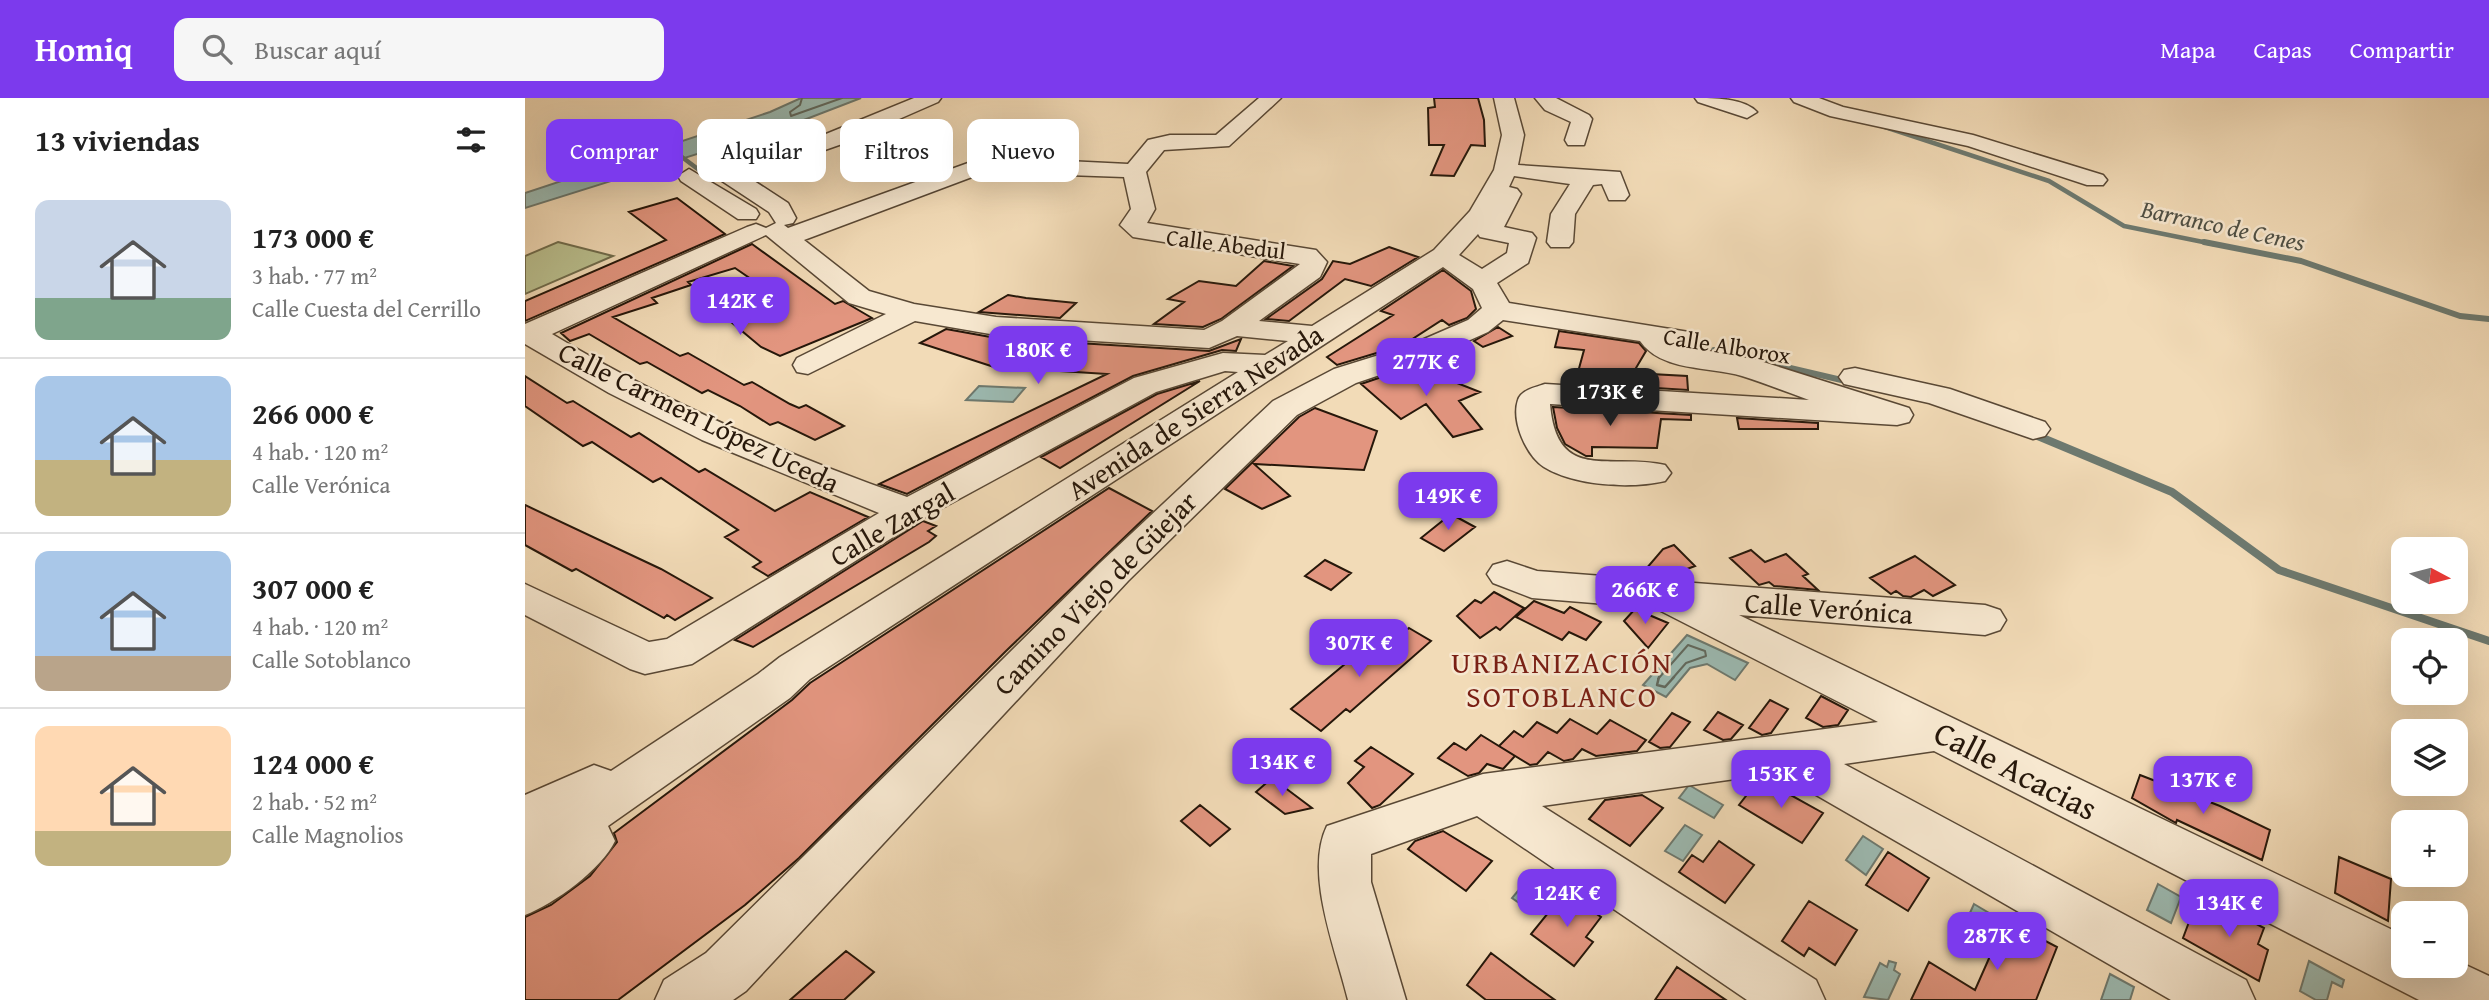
<!DOCTYPE html>
<html lang="es">
<meta charset="utf-8">
<style>
:root{--surface:#fff;--page:#f6f6f6;--text:#222;--muted:#767676;--line:#e0e0e0;--accent:#7c3aed}
body{margin:0;font-family:"Gentium Book Plus",serif;background:var(--page);color:var(--text);height:100vh;display:flex;flex-direction:column;font-size:26px;white-space:nowrap}
*{box-sizing:border-box;margin:0}
p{font-size:23px;color:var(--muted)}
.icon{flex:none;width:38px;height:38px;fill:none;stroke:currentColor;stroke-width:2;stroke-linecap:round;stroke-linejoin:round}
.map{position:relative;flex:1;overflow:hidden}
.side{display:flex;flex-direction:column;background:var(--surface);width:525px}
.side>*{flex:none}
.banner{position:absolute;left:21px;top:21px;width:665px;height:63px;display:flex;gap:14px}
.needle{width:46px;rotate:97deg}
.tools{position:absolute;left:1866px;top:439px;display:grid;gap:14px}
.tools a{display:grid;place-items:center;width:77px;height:77px;border-radius:14px;background:var(--surface);box-shadow:0 7px 28px #0002;font-size:35px}
.price{position:absolute;translate:-50% -60px;padding:0 16px;border-radius:14px;background:var(--accent);color:#fff;font-size:23px;line-height:46px;filter:drop-shadow(0 2px 4px #0008)}
.price::after{content:'';position:absolute;left:50%;top:42px;width:21px;height:16px;margin-left:-10px;background:inherit;clip-path:polygon(0 0,100% 0,50% 100%)}
.price.on{background:#222;color:#fff}
ul{padding:0;list-style:none}
li{display:flex;align-items:center;gap:21px;height:175px;padding:0 35px}
li+li{border-top:2px solid var(--line)}
li span{display:grid;place-items:center;flex:none;width:196px;height:140px;border-radius:14px;color:#555}
li>.icon{margin-inline-start:auto}
span .icon{width:84px;height:84px;fill:#fffc;stroke-width:1}
li b{font-size:30px}
h2{display:flex;justify-content:space-between;align-items:center;height:84px;padding:0 35px;font-size:30px}
.pill{padding:0 24px;border-radius:14px;background:var(--surface);box-shadow:0 7px 28px #0002;font-size:24px;line-height:63px}
.pill.on{background:var(--accent);color:#fff}
header{display:flex;align-items:center;gap:42px;box-sizing:border-box;height:98px;padding:0 35px;background:var(--accent);color:#fff}
header strong{font-size:33px}
nav{display:flex;gap:38px;margin-inline-start:auto;font-size:24px}
.search{width:490px;height:63px;background:var(--page);display:flex;align-items:center;gap:18px;box-sizing:border-box;padding:0 24px;border-radius:14px;color:var(--muted);font-size:26px}
main{display:flex;flex:1;min-height:0}
.map>svg:first-child{display:block}
.green{fill:#bac08f;stroke:#706c4c;stroke-width:2}
.water{fill:#9cbbb3;stroke:#6d796f;stroke-width:2}
.lines{fill:none;stroke-linecap:round;stroke-linejoin:round}
.shore-far1{stroke:#61695e;stroke-width:2}
.shore{stroke:#61695e;stroke-width:2.5}
.stream-far2{stroke:#6d796f;stroke-width:4.5}
.stream-far1{stroke:#6d796f;stroke-width:6}
.stream{stroke:#6d796f;stroke-width:8}
.building{fill:#e2957f;stroke:#26170a;stroke-width:2}
.minor-casing{stroke:#594835;stroke-width:3}
.minor{fill:#f7e8d0;fill-rule:evenodd}
.labels{text-anchor:middle;stroke-width:5;stroke-linejoin:round;paint-order:stroke}
.far-street-label{font-size:23px;fill:#26170a;stroke:#f7e8d0}
.far-water-label{font-size:24px;font-style:italic;fill:#4f5045;stroke:#f7e8d0}
.street-label{font-size:28px;fill:#26170a;stroke:#f7e8d0}
.neighbourhood-label{font-size:30px;letter-spacing:2px;fill:#7a1f14;stroke:#f7e8d0}
.near-street-label{font-size:33px;fill:#26170a;stroke:#f7e8d0}
</style>
<header>
<strong>Homiq</strong>
<div class="search"><svg class="icon" aria-label="search" viewBox="0 0 24 24"><circle cx="10" cy="10" r="6"/><path d="M15 15l6 6"/></svg>Buscar aquí</div>
<nav><a>Mapa</a><a>Capas</a><a>Compartir</a></nav>
</header>
<main>
<section class="side">
<h2>13 viviendas<svg class="icon" aria-label="filters" viewBox="0 0 24 24"><path d="M4 7h16M4 17h16"/><circle cx="9" cy="7" r="2"/><circle cx="15" cy="17" r="2"/></svg></h2>
<ul>
<li><span style="background:linear-gradient(#c9d6e8 70%,#7fa58c 0)"><svg class="icon" aria-label="home" viewBox="0 0 24 24"><path d="M3 11l9-7 9 7M6 9v11h12V9"/></svg></span><div><b>173 000 €</b><p>3 hab. · 77 m²</p><p>Calle Cuesta del Cerrillo</p></div></li>
<li><span style="background:linear-gradient(#a9c7e8 60%,#c2b280 0)"><svg class="icon" aria-label="home" viewBox="0 0 24 24"><path d="M3 11l9-7 9 7M6 9v11h12V9"/></svg></span><div><b>266 000 €</b><p>4 hab. · 120 m²</p><p>Calle Verónica</p></div></li>
<li><span style="background:linear-gradient(#a9c7e8 75%,#b9a48a 0)"><svg class="icon" aria-label="home" viewBox="0 0 24 24"><path d="M3 11l9-7 9 7M6 9v11h12V9"/></svg></span><div><b>307 000 €</b><p>4 hab. · 120 m²</p><p>Calle Sotoblanco</p></div></li>
<li><span style="background:linear-gradient(#ffd9b3 75%,#c2b280 0)"><svg class="icon" aria-label="home" viewBox="0 0 24 24"><path d="M3 11l9-7 9 7M6 9v11h12V9"/></svg></span><div><b>124 000 €</b><p>2 hab. · 52 m²</p><p>Calle Magnolios</p></div></li>
</ul>
</section>
<div class="map">
<svg width="1964" height="902" viewBox="0 0 1964 902">
<rect width="100%" height="100%" fill="#f2dbb7"/>
<filter id="stains"><feTurbulence type="fractalNoise" baseFrequency=".00286" numOctaves="4"/><feColorMatrix values="0 0 0 0 .2 0 0 0 0 .09 0 0 0 0 .02 0 0 0 .5 -.17"/></filter>
<radialGradient id="worn" r=".72"><stop offset=".6" stop-color="#630" stop-opacity="0"/><stop offset="1" stop-color="#630" stop-opacity=".3"/></radialGradient>
<path class="green" d="M33,144L88,158L0,196V158Z"/>
<path class="water" d="M276,0H336L271,25L0,110V95L245,14Z
M454,288L500,290L488,304L441,302Z
M1162,537L1223,565L1210,582L1182,566L1165,570L1141,599L1118,587Z
M1164,687L1198,707L1189,720L1154,700Z
M1160,727L1177,737L1158,763L1140,753Z
M1338,738L1358,751L1341,777L1321,762Z
M1008,775L1025,786L1004,812L987,800Z
M1633,786L1656,799L1646,825L1622,812Z
M1449,806L1474,821L1460,853L1434,839Z
M1364,863L1371,865L1369,872L1375,876L1363,902L1339,899L1355,865L1362,869Z
M1784,863L1819,882L1817,889L1807,884L1802,902H1791L1775,893Z
M1585,876L1609,889L1605,902H1576Z"/>
<g class="lines">
<path class="shore-far1" d="M277,0L275,7L265,14L266,18L317,0
M1133,581L1163,547L1180,553L1181,558L1161,565L1147,581"/>
<path class="shore" d="M1134,579L1132,587L1140,589L1149,579"/>
<path class="stream-far2" d="M1357,28L1524,83L1599,128L1688,146
M153,56L178,75"/>
<path class="stream-far1" d="M1679,144L1776,163L1935,218L1964,221
M1189,252L1325,284"/>
<path class="stream" d="M1508,336L1647,394L1754,472L1964,543"/>
</g>
<path class="building" d="M909,0H953L959,22L960,48L946,47L929,78L906,77L919,47H904L903,10L910,9Z
M152,100L200,136L0,223V203L141,142L104,114Z
M227,146L310,206L318,203L347,220L255,258L236,249L205,223L258,203L210,170L163,184L166,187L127,200L132,205L88,219L155,258L163,255L219,287L227,284L265,306L274,310L281,307L319,328L290,342L253,324L245,327L215,308L183,292L177,295L122,264L115,266L64,236L45,243L36,235Z
M864,149L893,159L846,188L820,181L764,223L741,221L797,181L808,163L825,166Z
M739,163L768,168L696,221L678,229L629,226L659,204L643,201L674,183L711,188Z
M918,172L946,193L951,211L942,220L924,227L917,222L878,247L812,267L802,259L868,217L856,213Z
M483,197L501,200L551,205L535,220L454,214Z
M973,229L987,238L958,249L949,243Z
M421,231L471,240L684,253L716,241L711,253L697,252L608,278L382,396L354,386L582,276L469,269L395,245Z
M1034,233L1114,245L1121,253L1108,275L1162,278L1163,292L1050,285L1059,252L1030,249Z
M889,268L955,294L934,303L957,331L928,339L901,306L876,321L836,286Z
M0,278L42,305L48,303L106,339L114,335L174,374L180,371L250,413L285,394L343,419L243,478L228,469L236,464L200,439L213,432L136,380L128,384L67,344L58,348L0,308Z
M675,283L535,370L516,359L632,296Z
M1028,309L1166,317V322L1136,321L1132,350L1067,349V358H1061L1040,346L1032,330Z
M790,310L852,333L839,372L729,366L765,398L737,411L700,391L774,319Z
M1212,320L1293,325V331H1214Z
M584,390L627,413L481,553L274,760L220,807L93,902H0V819L26,807L65,778L92,744L89,735L267,602L285,585Z
M0,407L136,471L187,500L150,522L142,517L139,520L51,471L47,473L0,447Z
M926,416L950,429L919,453L896,440Z
M398,423L411,428L403,433L411,438L404,444L228,549L210,542Z
M1149,447L1170,468L1138,480L1115,478L1138,451Z
M1226,452L1240,464L1261,456L1283,476L1278,478L1293,492L1249,488L1244,484L1234,487L1205,460Z
M1390,458L1430,487L1408,498L1399,492L1386,499L1378,498L1371,493L1366,496L1345,480Z
M800,462L826,475L806,492L780,478Z
M969,494L999,510L975,532L971,529L955,540L932,518L950,502L956,505Z
M1009,503L1039,515L1045,509L1076,524L1061,542L1044,534L1037,542L991,519Z
M1110,511L1143,525L1123,550L1099,523Z
M884,530L906,543L825,614L821,611L796,633L766,611L838,551L844,555L861,541L867,544Z
M1296,598L1323,612L1313,627L1298,629L1281,620Z
M1245,602L1263,611L1246,635L1237,637L1224,630Z
M1193,614L1218,627L1206,641L1198,642L1179,632Z
M1147,615L1165,624L1145,649L1135,650L1124,644Z
M1045,621L1072,636L1085,622L1121,642L1112,653L1071,658L1057,651L1048,661L1039,663L1023,654L1012,666L1005,667L974,648L989,633L998,639L1012,624L1032,635Z
M956,637L990,658L978,671L962,666L954,675L943,678L913,660L929,645L941,652Z
M846,649L888,676L855,707L847,710L823,685L839,669L830,663Z
M1615,677L1695,708L1745,732L1737,762L1652,722L1651,725L1607,700Z
M747,680L787,710L760,716L731,694Z
M1235,680L1298,715L1277,745L1214,707Z
M1117,697L1138,710L1105,748L1064,721L1080,702Z
M675,707L705,731L685,748L656,723Z
M918,733L967,763L941,793L883,751L890,743Z
M1194,743L1229,767L1200,805L1154,774L1167,757L1178,764Z
M1363,754L1404,780L1383,813L1341,787Z
M1814,759L1866,781L1863,823L1810,795Z
M1040,794L1076,819L1061,839L1068,844L1049,868L1006,836Z
M1687,802L1739,830L1733,846L1743,852L1734,883L1658,840L1667,816L1678,821Z
M1284,803L1332,832L1310,867L1284,850L1279,858L1257,843Z
M1481,822L1532,849L1511,902H1386L1404,864L1450,892Z
M321,853L349,874L319,902H265Z
M966,855L1002,882L1030,902H961L942,887Z
M1152,869L1201,902H1130Z"/>
<g class="lines">
<g class="minor-casing">
<path id="minor" d="M389,0H416L413,4L317,46L223,79L263,105L271,120L268,125L259,127L263,130L468,56L492,55L542,63L603,66L623,42L645,37H691L734,0H756L704,48L639,52L621,74L630,111L622,125L791,152L802,164L795,179L734,223L787,228L909,152L945,113L969,72L977,37L969,0H989L999,37L993,67L1095,74L1104,97L1100,102H1084L1077,86L1068,87L1050,116L1048,144L1044,149H1026L1022,144L1026,116L1045,86L989,78L984,89L992,91L996,96L979,129L1007,135L1011,140L1003,165L972,185L984,205L1164,234L1168,240L1158,248L1232,262L1384,310L1388,317L1384,324L1372,327L1025,306C1032,387 1086,354 1140,367L1146,375L1140,383C1106,391 1050,388 1019,369C1001,357 986,323 993,302C996,292 1011,289 1020,286L1284,302C1262,294 1239,285 1217,278C1183,268 1137,274 1115,243L978,222L963,234L905,260L831,285L772,317L603,483L221,893L208,902H130L139,882L181,855L575,465L748,303L809,271L883,248L943,222L957,210L948,191L918,169L285,581L265,600L83,728L90,743C77,771 29,806 0,817V697L69,667L86,673L233,576L255,559L713,274L700,273L631,294L397,421L167,566L120,576L105,571L0,517V486L124,544L142,541L354,415L177,342L84,295L0,246V226L222,129L231,126L241,130L251,125L244,114L197,83L194,78L197,73L301,36ZM492,69L542,77L599,79L606,111L595,127L608,139L775,166L697,223L679,232L471,219L389,206L344,193L279,142L471,70ZM953,136L955,139L984,145L982,155L957,171L934,157ZM241,137L324,205L361,216L272,260L268,267L272,274L283,276L390,223L471,237L684,250L712,238L763,243L740,257L698,255L609,280L382,399C258,355 139,304 27,236Z
M1010,0H1031L1064,17L1067,21L1059,47H1043L1040,42L1046,24L1020,12Z
M1170,0C1189,0 1219,0 1232,14L1222,20L1173,4Z
M1266,0H1294L1318,9L1448,37L1578,77L1582,82L1578,87H1562L1443,48L1305,18L1269,4Z
M164,71L231,111L234,116L231,121H213L156,83L153,78Z
M1330,270L1425,291L1520,324L1525,331L1520,338L1508,341L1404,305L1319,286L1314,279L1319,272Z
M982,463L1012,473L1460,507L1475,512L1481,522L1475,532L1460,537L1214,517L1878,837V868H1930V862L1964,878V902H1894L1409,653L1319,666L1721,882L1730,902H1646L1253,675L1017,708L1291,882L1300,902H1222L952,718L846,756V784L881,902H823C811,852 779,775 802,728L958,676L1353,624L1130,510L1007,500L968,485L962,476L968,467Z"/>
</g>
<use href="#minor" class="minor"/>
</g>
<g class="labels">
<g class="far-street-label">
<text transform="translate(701 146) rotate(7)" y="8">Calle Abedul</text>
<text transform="translate(1202 248) rotate(9)" y="8">Calle Alborox</text>
</g>
<g class="far-water-label">
<text transform="translate(1698 128) rotate(12)" y="8">Barranco de Cenes</text>
</g>
<g class="street-label">
<text transform="translate(670 314) rotate(-33)" y="10">Avenida de Sierra Nevada</text>
<text transform="translate(174 319) rotate(26)" y="10">Calle Carmen López Uceda</text>
<text transform="translate(367 426) rotate(-30)" y="10">Calle Zargal</text>
<text transform="translate(570 495) rotate(-45)" y="10">Camino Viejo de Güejar</text>
<text transform="translate(1304 510) rotate(4)" y="10">Calle Verónica</text>
</g>
<g class="neighbourhood-label">
<text x="1037" y="575">URBANIZACIÓN<tspan x="1037" dy="34">SOTOBLANCO</tspan></text>
</g>
<g class="near-street-label">
<text transform="translate(1491 672) rotate(27)" y="12">Calle Acacias</text>
</g>
</g>
<rect width="100%" height="100%" filter="url(#stains)"/>
<rect width="100%" height="100%" fill="url(#worn)"/>
</svg>
<div class="tools">
<a><svg class="needle" viewBox="-14 -14 28 28"><path d="M0-13l5 13h-10z" fill="#e53935"/><path d="M0 13l5-13h-10z" fill="#767676"/></svg></a>
<a><svg class="icon" aria-label="locate" viewBox="0 0 24 24"><circle cx="12" cy="12" r="6"/><path d="M12 2v4M12 18v4M2 12h4M18 12h4"/></svg></a>
<a><svg class="icon" aria-label="layers" viewBox="0 0 24 24"><path d="M12 4l9 5-9 5-9-5zM3 14l9 5 9-5"/></svg></a>
<a>+</a>
<a>−</a>
</div>
<b class="price" style="left:215px;top:239px">142K €</b>
<b class="price" style="left:513px;top:288px">180K €</b>
<b class="price" style="left:901px;top:300px">277K €</b>
<b class="price on" style="left:1085px;top:330px">173K €</b>
<b class="price" style="left:923px;top:434px">149K €</b>
<b class="price" style="left:1120px;top:528px">266K €</b>
<b class="price" style="left:834px;top:581px">307K €</b>
<b class="price" style="left:757px;top:700px">134K €</b>
<b class="price" style="left:1256px;top:712px">153K €</b>
<b class="price" style="left:1678px;top:718px">137K €</b>
<b class="price" style="left:1042px;top:831px">124K €</b>
<b class="price" style="left:1704px;top:841px">134K €</b>
<b class="price" style="left:1472px;top:874px">287K €</b>
<div class="banner">
<a class="pill on">Comprar</a>
<a class="pill">Alquilar</a>
<a class="pill">Filtros</a>
<a class="pill">Nuevo</a>
</div>
</div>
</main>
